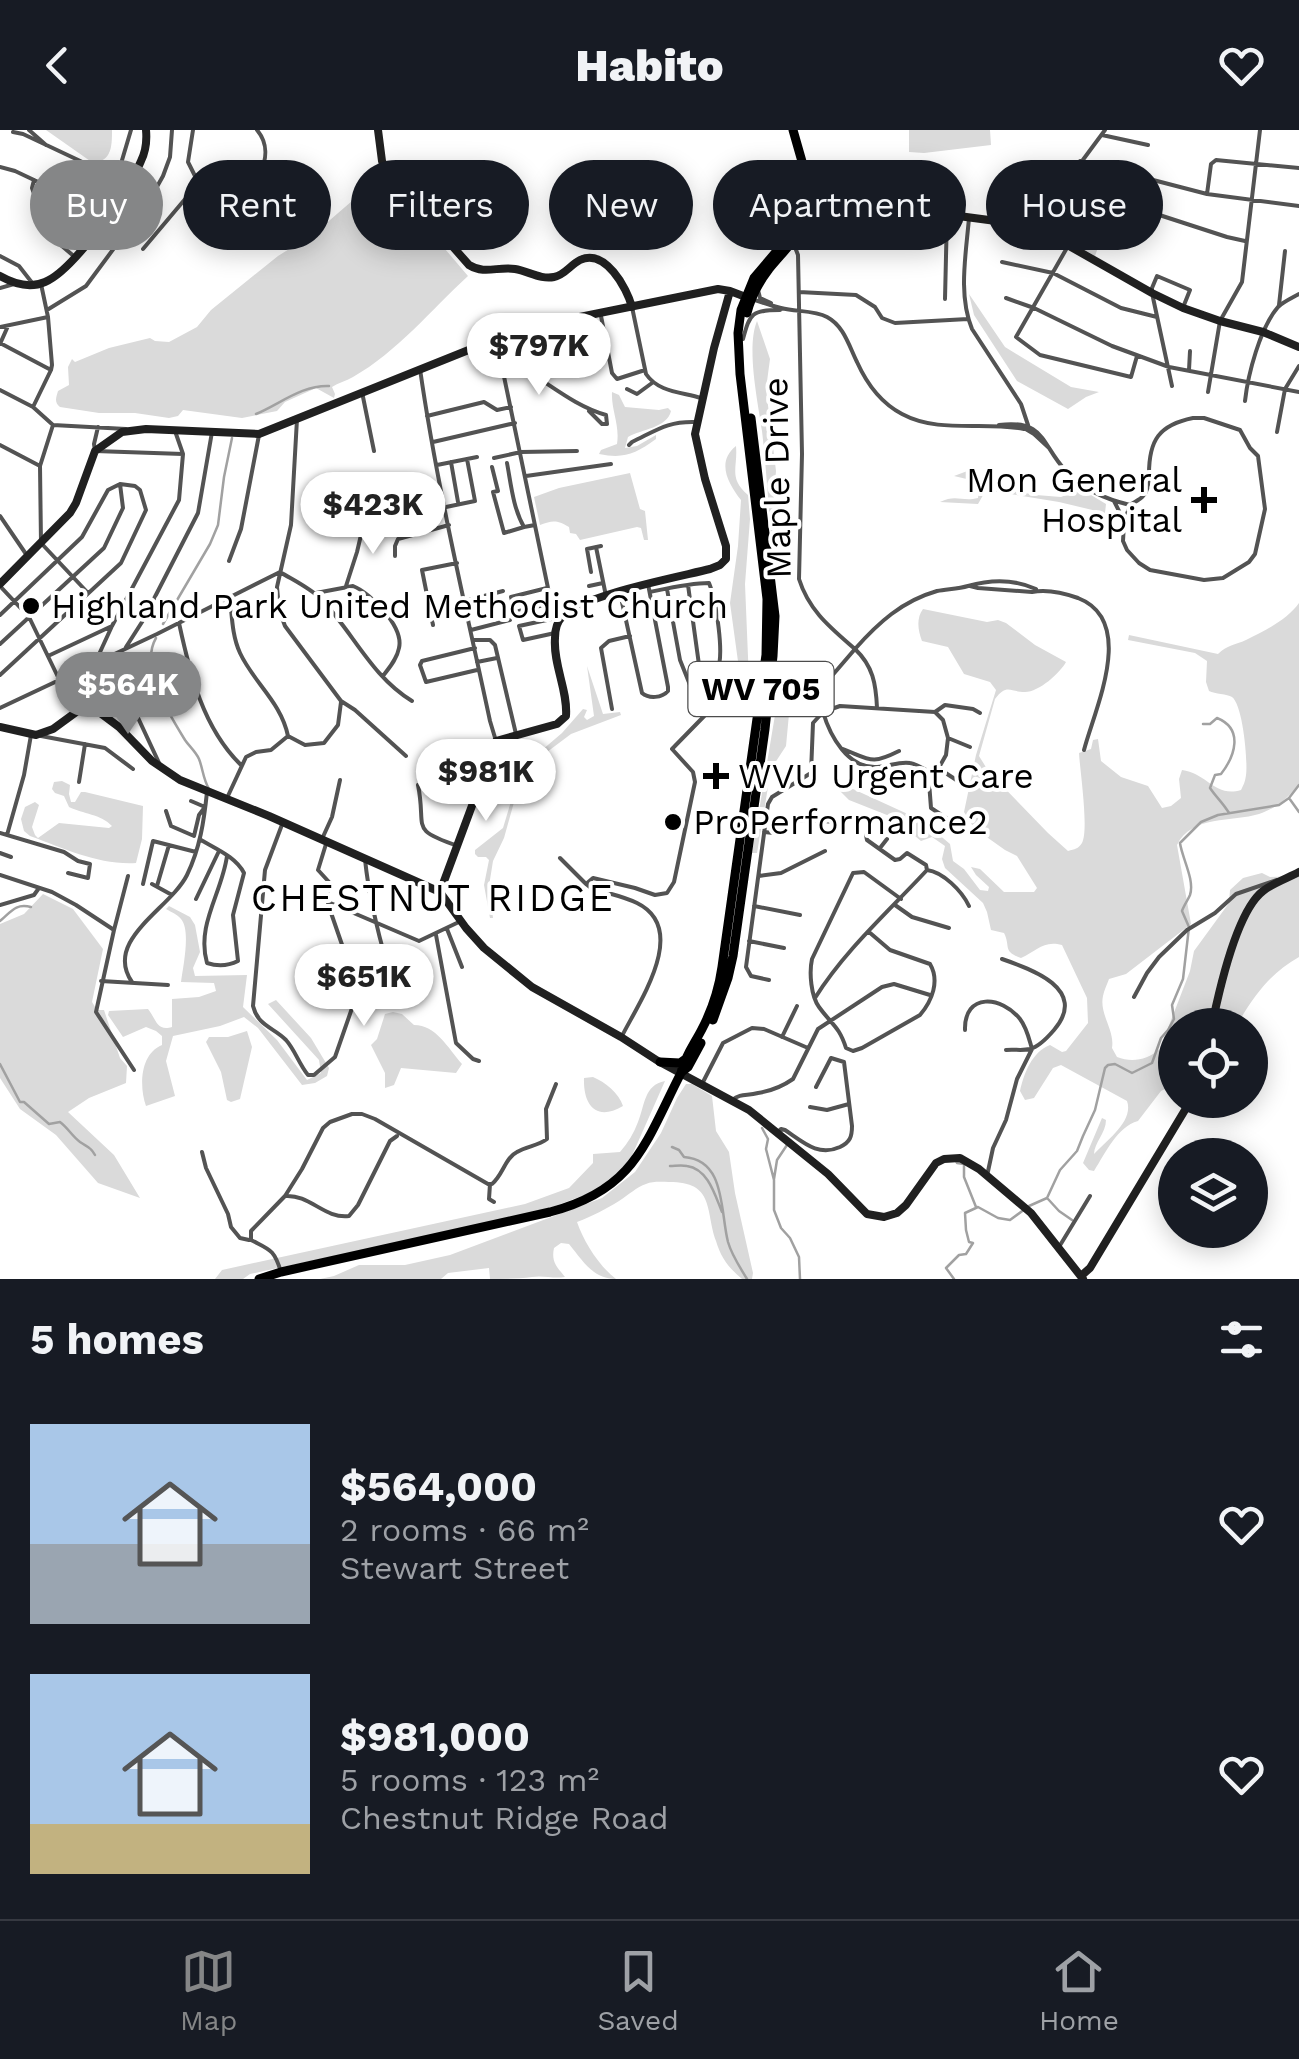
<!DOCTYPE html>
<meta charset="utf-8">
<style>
:root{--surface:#171b24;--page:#242831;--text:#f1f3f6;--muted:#9ea1a6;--line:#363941;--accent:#858687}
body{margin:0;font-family:"Work Sans",sans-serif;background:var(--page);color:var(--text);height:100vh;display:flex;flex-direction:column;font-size:38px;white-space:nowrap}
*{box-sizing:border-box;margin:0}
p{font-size:32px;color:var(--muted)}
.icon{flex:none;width:55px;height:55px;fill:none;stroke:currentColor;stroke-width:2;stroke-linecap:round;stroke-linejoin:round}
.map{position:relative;height:1149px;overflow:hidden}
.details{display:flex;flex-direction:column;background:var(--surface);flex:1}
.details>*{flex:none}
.top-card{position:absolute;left:30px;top:30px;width:1240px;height:90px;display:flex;gap:20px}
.controls{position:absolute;left:1158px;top:878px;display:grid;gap:20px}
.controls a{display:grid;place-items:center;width:110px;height:110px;border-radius:50%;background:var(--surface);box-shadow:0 5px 25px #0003;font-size:50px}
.price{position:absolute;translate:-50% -85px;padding:0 22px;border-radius:35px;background:#fff;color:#222;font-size:32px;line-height:65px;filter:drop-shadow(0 2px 5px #0008)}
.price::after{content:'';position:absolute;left:50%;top:60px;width:30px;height:22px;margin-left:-15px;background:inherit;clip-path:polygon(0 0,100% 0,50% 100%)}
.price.selected{background:var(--accent);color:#fff}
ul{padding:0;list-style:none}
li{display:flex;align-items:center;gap:30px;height:250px;padding:0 30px}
li span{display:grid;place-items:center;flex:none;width:280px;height:200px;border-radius:0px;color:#555}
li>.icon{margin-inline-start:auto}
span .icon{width:120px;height:120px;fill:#fffc;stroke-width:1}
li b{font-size:42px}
h2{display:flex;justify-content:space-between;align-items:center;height:120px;padding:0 30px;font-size:42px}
.tag{padding:0 35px;border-radius:45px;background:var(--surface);box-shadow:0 5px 25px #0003;font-size:35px;line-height:90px}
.tag.selected{background:var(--accent);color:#fff}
header{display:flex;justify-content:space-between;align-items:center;height:130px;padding:0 30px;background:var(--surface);font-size:45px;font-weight:800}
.dock{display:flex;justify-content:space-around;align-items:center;height:140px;border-top:2px solid var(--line);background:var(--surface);font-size:28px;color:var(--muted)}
.dock a{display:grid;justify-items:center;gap:5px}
.dock .selected{color:var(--accent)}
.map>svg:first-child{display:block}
.green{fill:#dadada}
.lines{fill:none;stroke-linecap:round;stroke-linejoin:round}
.stream{stroke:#a1a1a1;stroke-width:2.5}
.street{stroke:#535353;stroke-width:4}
.secondary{stroke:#202020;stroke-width:8}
.primary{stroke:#000;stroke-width:9}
.poi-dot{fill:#000;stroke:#fff;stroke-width:4}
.labels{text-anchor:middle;stroke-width:8;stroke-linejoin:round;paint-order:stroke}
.shield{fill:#fff;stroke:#4c4c4c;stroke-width:2.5}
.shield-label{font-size:32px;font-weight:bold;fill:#000}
.street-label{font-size:35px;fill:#000;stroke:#fff}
.poi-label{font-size:35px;fill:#000;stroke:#fff;text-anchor:start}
.neighbourhood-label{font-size:38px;letter-spacing:2.5px;fill:#000;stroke:#fff}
</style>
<header><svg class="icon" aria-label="back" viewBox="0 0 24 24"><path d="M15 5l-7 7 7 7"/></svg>Habito<svg class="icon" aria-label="heart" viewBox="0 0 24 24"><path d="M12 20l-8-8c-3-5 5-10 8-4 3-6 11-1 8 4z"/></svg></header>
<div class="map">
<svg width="1299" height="1149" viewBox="0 0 1299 1149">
<rect width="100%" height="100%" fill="#fff"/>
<path class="green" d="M46,0H112C112,16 112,31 93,33Z
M909,0H990L991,15L924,23L909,22Z
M382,45L468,146C431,180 397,222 353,247C346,251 338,253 332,257L335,264L334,268L316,258L285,272L277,281L242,288L183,280L178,286L169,288L135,283H99L60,277C54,272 56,268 58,261L69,255L68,237L72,229L75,232L109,218L150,208L155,211L169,212L197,197L211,180L253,146L278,126L315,103Z
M1065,59L1113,75L1095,126L1039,94Z
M969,164L1005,217L1071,257L1099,262L1086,267L1068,279L1017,251L974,185Z
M757,191L770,229L766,259L776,341L773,378L781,404L775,406L771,404C768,370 766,335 762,301C758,272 746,218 757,191Z
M612,262L619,265L625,277L659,280L668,278L671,281C667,298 642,299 628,307L625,318L637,316L656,305V309C635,324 624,329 599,324L601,320L617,314C620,295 611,280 612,262Z
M736,316C738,338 728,348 748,365L750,389L745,454L749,551L739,558L730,559L729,555L739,550L740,546L730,473L738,416L741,370C728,353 716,332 736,316Z
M970,340L978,343L981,351L987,356L1036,365L1061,367L1081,359L1106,374L1105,383L1059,372L986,360L978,374L940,372C956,364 962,372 978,368L979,359L975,351L954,346Z
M630,343L640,379L645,381L648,410H644L641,398L637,397L580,410L576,404L570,403L569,397C557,390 553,390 540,395L534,367L559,358Z
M1299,473V654C1288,668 1277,678 1259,684C1233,692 1191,685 1177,715L1191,794L1126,844L1109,849C1107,855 1104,860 1103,866C1099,884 1115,900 1112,918L1117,927C1132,933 1147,930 1160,919L1190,841L1194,821L1229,773L1230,760L1243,748L1262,743L1270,747L1299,746V827C1270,843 1253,867 1237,895H1175V954L1161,961L1138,991C1117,997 1106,1022 1094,1041L1089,1040L1083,1033L1102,988L1106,990C1106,1003 1094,1013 1094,1024C1107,1010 1134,991 1127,971L1061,935L1053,938L1034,968L1025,970L1020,961C1024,943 1032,922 1050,915L1062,922L1066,921L1088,893L1087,868L1062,815C1043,810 1037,821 1021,828C1002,821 1011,817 1004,803L991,800L987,782L983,773L945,738L942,729L945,716L932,707L921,711L892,687L849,670L840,661L844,658L853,659L923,691L950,714L953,731L964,739L980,760L988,761L989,757L976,745L971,737L980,739L1004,762H1034L1037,758L1017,726L1005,720L974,698L964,682L976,625L996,560L990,552L964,544L948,517L922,511C918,501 916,488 923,479L987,492L998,490L1006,493L1035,515L1066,532C1060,543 1039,562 1025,562C1010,562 1007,553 995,569L979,626L989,642L1048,703L1068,721C1075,719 1078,719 1082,713C1089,700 1080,641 1079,623L1091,619L1093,610L1098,609L1101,631L1121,647L1148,656L1162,678L1171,676L1181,668L1179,649L1182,640C1207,643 1215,668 1241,660C1244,654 1245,652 1246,645C1248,632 1243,575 1232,567C1227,564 1215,564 1209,561L1206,552L1207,531L1195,523L1128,510L1129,505L1218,524C1227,515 1235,515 1246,510C1265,501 1288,489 1299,473Z
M587,536L603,584L620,582L621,585L571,604L547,622L518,658L504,708L493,731L489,756L493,788H490L484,755L489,730L486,727H478L475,724V720L503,698L521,638L562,603L583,579L587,580L584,587L587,590L594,586Z
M780,574L782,586L786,577L797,576L798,578L789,584L786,616L771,639L757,723H752L776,579Z
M62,651L70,655L69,664L71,672H75L81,662H85L143,676L142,709L136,733C98,735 66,719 30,706L24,701L21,689L25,677L35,672L39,675L32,697L35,705L38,708L59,693L109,698L112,696C101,684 83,684 69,677L64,666L55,663L52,659L54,652Z
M43,764L73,779L103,819L92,872L97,880H104L120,928L127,936L126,953L89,968L68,982L114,1025L140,1068L98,1053L56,1005L20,979L0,948V794L24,784Z
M169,776L190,787L195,795L200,822L193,838L195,846L247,845L243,877L277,910L307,950L321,943L319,930L268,874L276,870L311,908L329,938L327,946L315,953L302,955L258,898L244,887L220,896L173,906L166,931L175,966L146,976C139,956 140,924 162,915V906L156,901L146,897L123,907L108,885L109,881L148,879C156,889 157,902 172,897V869L199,867L216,861L214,853L181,852C183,837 191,800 181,789C177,784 171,782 166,779Z
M393,882L402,884L414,895C436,895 448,918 462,934L456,943L401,938L394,955L385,958V943L371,915L377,909L385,884Z
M247,901L252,917L240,969L231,972L227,970L221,942L206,912L209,907H228Z
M593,947C605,952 619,963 623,976C596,992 583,975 584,948Z
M665,951L630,1030L601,1059L536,1083L250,1144L243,1149H215L222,1140L525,1074L569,1058L593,1033V1024L620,1022C628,1013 634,1003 638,992C645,975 644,955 665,951Z
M686,954H692L712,966L716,1001L729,1022L735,1063L753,1143L752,1149H742C729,1138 721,1128 716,1111C705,1080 715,1052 669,1052C662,1052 653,1051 646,1054C637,1057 628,1065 619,1071C606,1079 593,1086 577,1092C584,1112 599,1136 616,1149C593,1149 583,1131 569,1114L561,1113L554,1118C551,1132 557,1137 565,1147C553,1149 543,1145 532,1147C518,1149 504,1149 490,1149L489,1138L448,1143L441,1149H320L334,1146L359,1135H405L450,1125L602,1068L635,1042L661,1003L677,968Z"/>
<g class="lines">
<path class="stream" d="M256,284C280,274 302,255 329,256
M163,494L210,414L218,395L224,347L232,308
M156,508C139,537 169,584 185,610C189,616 196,622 199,629C203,639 203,649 209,659
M1203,594H1210L1217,588C1244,599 1235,626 1221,644L1215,645L1210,658C1216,667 1223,673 1229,683
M1289,668L1299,682
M0,791C11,782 15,773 31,777
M0,934L20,972H24L49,994L60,992C68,998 72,1006 80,1012C87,1017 90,1016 95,1025
M762,998L768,1009L766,1019L774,1050V1080L781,1098L790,1108L799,1127L800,1149
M672,1017L679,1020L684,1027C726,1030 720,1081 728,1112C732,1126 740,1137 747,1149
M955,1029L957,1033L964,1034V1047L976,1077
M670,1036C675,1036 681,1035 687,1036C708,1039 715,1065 722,1082
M774,1049L777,1030L787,1015
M1048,1069L1059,1081L1072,1090
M954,1149L946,1138L959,1125L966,1124L973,1113L969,1112L966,1100L965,1083L978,1077L998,1088L1010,1090L1029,1076L1047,1068L1060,1040L1077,1021L1083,1006L1095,980L1105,938L1108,935L1115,934L1132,943L1152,933L1161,908L1168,900L1174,889L1172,875L1183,849L1189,797L1182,781C1184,775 1188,770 1190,765C1195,750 1182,728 1180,713L1201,692L1218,685L1279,675L1289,668L1299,655"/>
<path class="street" d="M29,0L46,15
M193,0L188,32L207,70L227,75C253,64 279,26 257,0
M13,2L23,4L129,54
M1102,5L1148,15
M1080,31L1207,64L1299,76
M0,37L15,41L108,85
M117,47L131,0
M34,50L32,58L49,105L76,128
M1064,54L1227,107L1245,111
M1207,64L1211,34L1216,30L1299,38
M969,88C966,124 958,165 972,199L1021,274L1028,295
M1034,96L1105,0
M793,112L798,125L802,324L799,449C809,481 831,498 855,519L818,562L800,567
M1068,116L1016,207L1040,225L1131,247L1137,226
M143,119L186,68L196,53
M0,126L19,136L33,154
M1002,132L1053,143L1121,178L1157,187
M0,158L14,154
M758,160L760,168L771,173
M799,162L856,165L875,177L882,188L895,193L968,189
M1006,168L1034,178L1112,216L1169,237L1299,262
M752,169C761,172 771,176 781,178C796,182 814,180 827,187C844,196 849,216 857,232C866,252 881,273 902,284C939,304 984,291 1024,299
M945,169L947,84
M1279,175L1285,121
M632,177L646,244C658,262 681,262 701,268
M47,180L86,156L149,71L163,46L170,27L172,0
M601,186L612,243L617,249L645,240
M540,196L544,209L552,216
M0,197L48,187
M496,208L548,458L558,491
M743,209C750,183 752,180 780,180
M0,213L51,240
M0,214L8,196
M502,228C539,243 567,274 606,285L607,294H602L589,281
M420,239C437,357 465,474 490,591L496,611
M1189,240L1190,221
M1172,256L1152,163V158L1157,146L1190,160L1184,175
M627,259L637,264L652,253
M0,260L33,277L53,295L126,299
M362,262L374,321
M1208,262L1220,191L1242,152L1260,0
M1245,271C1248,244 1260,198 1278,177C1283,172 1292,168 1299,164
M33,277L51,240L52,235L48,187L41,154
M427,286L484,272L497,280L511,277
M1193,288H1204L1240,300L1250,318L1258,326L1265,379L1255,424L1249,432L1223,448L1204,450L1150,440L1139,433L1127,420L1123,411L1124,393L1130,375C1134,372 1140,370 1143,366C1149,360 1148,352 1149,344C1149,310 1159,295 1193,288Z
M297,289L291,395L277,457L279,480L285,496L341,571L355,580L406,626
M53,295L40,336L41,413L88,463
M999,295C1046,289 1041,315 1066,341C1084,360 1105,369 1130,375
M98,297L94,314L95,321L183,324
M1024,298L1034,304L1048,317
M1277,302L1285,259L1299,236
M433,312L515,293
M0,315L40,336
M629,315L632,312C657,300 668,291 696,292
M494,328L521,322L577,321
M451,332L458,372
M507,333C511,354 513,378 524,397L535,395
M437,335L477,327
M492,337L498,361L493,362L504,403L524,397
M526,346L611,334
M1114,371L1123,389
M446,377L475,371L467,329
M0,386L28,427
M596,417L606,466
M395,426V416L398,409L449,395
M229,431L241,399L259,305
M280,442C293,450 310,458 321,469C353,502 371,546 412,571
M591,442L587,419L601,416
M0,456L29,487L72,576
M346,456L357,422L365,388
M589,456L603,453
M970,456L978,458L1032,462C1047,459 1064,463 1078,468C1137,491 1095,578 1084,620
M547,458L511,467L515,482L552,473
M667,459L680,530L690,555
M650,462C669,458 690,453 709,453C716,470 725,526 717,541L705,544L700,542L688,455
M316,463L353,456C371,463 404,497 399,518C397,529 389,538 383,546
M620,463L642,563C649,569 662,568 668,561V557L648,454
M230,468C232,486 232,506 240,523C254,553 281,572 288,606
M465,471L503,461
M0,485L82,407L108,360L120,354
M179,493C190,544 203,598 241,635
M433,495L422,440L457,433
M471,500L510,490
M555,503L523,510L519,496L556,488
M474,510H490L495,515L516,604
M0,514L104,418L123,378L120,354
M126,517L142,492L198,383L212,302
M475,518L422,531L420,535L426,552L477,540
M48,526L112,496
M477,532L497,528
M95,533L112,496L179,370L183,324L175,301
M0,545L121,433L146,380L140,360L135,356L120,354
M126,562L160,635
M770,564L790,567
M104,573L188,534
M0,578L157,504L280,442
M877,578C876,554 873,536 855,519C878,493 902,471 937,461C947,459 958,459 968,456C989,450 1014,449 1036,459
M612,579L601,518L609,511L630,506
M935,582L945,575L973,579L980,583
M41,606L105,618L133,639
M288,606L305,615L324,613L338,595L341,572
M948,608L970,617
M843,619C871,630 871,635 899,621
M938,638L964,655
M932,643L929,652L931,678L957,695
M79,652L85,614
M418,655C427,699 408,699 458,716
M227,668L246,627L256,622L271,620L288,606
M166,681L171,696L194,706L199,685L205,677L191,671
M283,692L265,740L253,876C258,896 273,897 286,910C295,920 299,934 308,945H314L335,927L358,861L329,777L327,768L329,752L318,740L326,714
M871,697L866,705L867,710L895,730L900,729L907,723L926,735L927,740C943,742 962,761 969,776
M764,702L774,703L801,690L840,692
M0,703L64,722L78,731L90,734L88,748L68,743
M7,705L24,645L31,605
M322,709L332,687L340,650
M201,710C216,719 236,727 244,743L233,785L238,831C228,836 219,837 207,833C196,795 222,763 227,726
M880,718L887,709
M0,723L11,727
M365,728C367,754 383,837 398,856L414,860
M560,728L586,754L593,748L635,758L655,765L667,763L674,752L695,652L693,642L672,619L716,574L731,565
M0,745L52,762L76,775L114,800L96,882L134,940
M759,746L781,743L825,721
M143,754L153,711L196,722
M152,754L172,765
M586,754L591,758C606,763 623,766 637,773C690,799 639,872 622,906
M157,756L169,715
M196,769L219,721
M328,772L419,811L461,791
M0,775L34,765L39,758
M895,775L912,787L949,798
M754,776L800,785
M447,799L462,837
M114,800L128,746
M869,802L890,820L930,834C940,851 932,871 920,885L862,918L853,921L846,918C839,896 832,895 819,877C811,866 809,843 812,829L853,743L864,742L901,769
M436,805L456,913L473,929L479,931
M749,811L784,818
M1002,829C1031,839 1089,859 1054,900C1048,907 1038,917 1030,919C1022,921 1014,919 1006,920
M769,850L751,846L746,837L768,674L772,667L811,643L813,593L823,582L840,576L935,582L943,590L948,608L946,625L937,641L932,643C925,640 917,634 910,633C899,631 888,637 877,637C848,639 830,606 823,582
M101,851L168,855
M132,852C103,810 170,779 187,745C200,718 204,691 207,662
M1134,867L1147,843L1159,827L1187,800L1215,783L1236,764L1277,750
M815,868C845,820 889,781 927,740
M965,900C964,862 1002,866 1020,889C1027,898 1029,909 1032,919L1017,949L1006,990L993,1018L987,1046
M782,907L797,876
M702,954L723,913L752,898L764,899L808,918
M732,970C741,963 746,966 758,963C771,961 783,956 793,949L818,899L882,857L894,854L930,865
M810,977L827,980L849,974
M778,1002L781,999L785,1000C803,1012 818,1027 840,1017C850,1012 852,1007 852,996L844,932L831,928L816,957
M202,1022L206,1038L228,1084L231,1097L240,1108L249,1110
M490,1054L489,1069L494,1072
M285,1066C310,1064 324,1089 349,1086L358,1075L390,1011L397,1006
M1059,1117L1090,1066
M281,1142C274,1119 270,1120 251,1110V1101L285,1066L302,1039L323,998L330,992L352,984H362L375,989L488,1054H492C503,1045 505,1028 517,1022C527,1016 538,1016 547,1009L546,979L556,954"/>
<path class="secondary" d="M378,0L382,31L386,41L469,135C485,145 498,136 515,139C528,141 541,150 554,147C565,145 570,135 580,130C605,118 627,158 632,177
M813,70L853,72L1034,96L1152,163L1183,178L1220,191L1263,202L1299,217
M0,146C14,154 29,159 45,152C74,140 129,61 141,31C146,21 147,11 146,0
M0,454L70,383L76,373L95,321L122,302L146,299L259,304L506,205L560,191L718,159L730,161L751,169
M0,597L36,605L53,599L79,580L91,579L99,582L119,597L152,631L180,650L269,686L440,762L466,798L484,818L532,857L621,907L658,931L749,980L828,1044L867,1084L884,1087L897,1083L906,1075L936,1033L944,1029L960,1028L979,1039L1031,1083L1083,1149
M440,762L496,611L557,594L566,586C568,560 553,535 555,508C555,500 556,493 562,487C582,465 678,447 710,439L720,435L726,429V416L705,349L695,304L714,218L730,161
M1212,895C1219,861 1236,782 1263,761C1273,753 1288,748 1299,742
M1081,1146L1090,1138L1191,970"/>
<path class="primary" d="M747,183C751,167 759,152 769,139C786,118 809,98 813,70L793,0
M773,544L777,556L799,568
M735,564L739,560L756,556L759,550
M735,564L753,568L759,579
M769,582L775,573L799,568
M713,890L728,848L733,826L765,599L773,526L775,486L751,288
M660,932L680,933L684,930
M683,941L688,937L701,913
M259,1149L281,1142L550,1082C635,1060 645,1013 681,943C684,927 695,913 702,899C712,880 719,858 722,837L766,525L767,469L740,244L738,203L741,180L754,148L787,109H793"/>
</g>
<g class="poi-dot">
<path d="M1199 355h10v10h10v10h-10v10h-10v-10h-10v-10h10z"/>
<circle cx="31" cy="476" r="10"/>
<path d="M711 631h10v10h10v10h-10v10h-10v-10h-10v-10h10z"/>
<circle cx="673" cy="692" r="10"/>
</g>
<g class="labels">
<rect class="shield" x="688.5" y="532" width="145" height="54" rx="8"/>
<g class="shield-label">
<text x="761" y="570">WV 705</text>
</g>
<g class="street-label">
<text transform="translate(777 348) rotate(-91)" y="12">Maple Drive</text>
</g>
<g class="poi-label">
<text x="1182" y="362" text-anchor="end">Mon General<tspan x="1182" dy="40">Hospital</tspan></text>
<text x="51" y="488">Highland Park United Methodist Church</text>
<text x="738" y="658">WVU Urgent Care</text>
<text x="693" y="704">ProPerformance2</text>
</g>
<g class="neighbourhood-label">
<text x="433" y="781">CHESTNUT RIDGE</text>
</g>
</g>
</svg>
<div class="controls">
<a><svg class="icon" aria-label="locate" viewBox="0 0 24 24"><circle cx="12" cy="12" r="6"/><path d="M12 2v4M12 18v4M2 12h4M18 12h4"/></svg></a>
<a><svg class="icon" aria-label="layers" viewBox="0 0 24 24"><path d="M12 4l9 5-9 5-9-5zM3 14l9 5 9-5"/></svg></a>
</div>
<b class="price" style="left:539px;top:268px">$797K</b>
<b class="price" style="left:373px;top:427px">$423K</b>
<b class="price selected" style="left:128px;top:607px">$564K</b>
<b class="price" style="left:486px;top:694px">$981K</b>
<b class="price" style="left:364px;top:899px">$651K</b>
<div class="top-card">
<a class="tag selected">Buy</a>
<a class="tag">Rent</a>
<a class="tag">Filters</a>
<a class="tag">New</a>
<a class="tag">Apartment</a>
<a class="tag">House</a>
</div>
</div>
<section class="details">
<h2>5 homes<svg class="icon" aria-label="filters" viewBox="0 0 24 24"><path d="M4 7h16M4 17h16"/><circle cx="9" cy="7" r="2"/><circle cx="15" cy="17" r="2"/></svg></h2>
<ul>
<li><span style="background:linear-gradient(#a9c7e8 60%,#9aa5b1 0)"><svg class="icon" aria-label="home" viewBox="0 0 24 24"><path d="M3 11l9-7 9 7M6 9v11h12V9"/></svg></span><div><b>$564,000</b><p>2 rooms · 66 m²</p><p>Stewart Street</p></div><svg class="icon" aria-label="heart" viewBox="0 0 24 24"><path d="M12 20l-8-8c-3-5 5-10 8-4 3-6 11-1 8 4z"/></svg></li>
<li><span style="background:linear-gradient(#a9c7e8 75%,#c2b280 0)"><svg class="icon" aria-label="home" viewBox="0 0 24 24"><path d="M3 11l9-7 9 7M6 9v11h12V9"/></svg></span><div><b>$981,000</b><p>5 rooms · 123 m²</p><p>Chestnut Ridge Road</p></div><svg class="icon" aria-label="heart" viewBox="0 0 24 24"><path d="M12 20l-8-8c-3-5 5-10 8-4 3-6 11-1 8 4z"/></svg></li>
</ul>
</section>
<nav class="dock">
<a class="selected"><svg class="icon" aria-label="map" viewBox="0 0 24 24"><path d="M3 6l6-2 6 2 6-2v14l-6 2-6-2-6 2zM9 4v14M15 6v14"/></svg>Map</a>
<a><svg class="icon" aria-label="saved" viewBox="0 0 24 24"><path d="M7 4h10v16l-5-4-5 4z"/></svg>Saved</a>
<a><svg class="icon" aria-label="home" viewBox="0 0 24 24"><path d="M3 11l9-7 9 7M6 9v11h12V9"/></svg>Home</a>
</nav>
